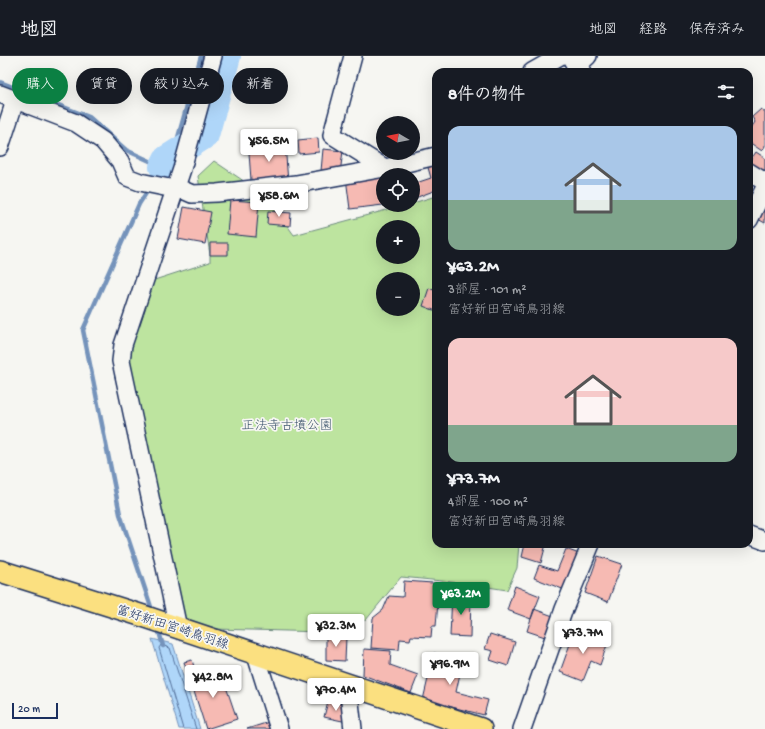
<!DOCTYPE html>
<html lang="ja">
<meta charset="utf-8">
<style>
:root{--surface:#171b24;--page:#242831;--text:#f1f3f6;--muted:#9ea1a6;--line:#363941;--accent:#0b8043}
body{margin:0;font-family:"Gochi Hand","Klee One",sans-serif;background:var(--page);color:var(--text);height:100vh;display:flex;flex-direction:column;font-size:15px;white-space:nowrap}
*{box-sizing:border-box;margin:0}
p{font-size:13px;color:var(--muted)}
.icon{flex:none;width:22px;height:22px;fill:none;stroke:currentColor;stroke-width:2;stroke-linecap:round;stroke-linejoin:round}
.map{position:relative;flex:1;overflow:hidden}
.panel{position:absolute;left:432px;top:12px;width:321px;height:480px;display:flex;flex-direction:column;background:var(--surface);border-radius:12px;box-shadow:0 4px 16px #0002}
.panel>*{flex:none}
.banner{position:absolute;left:12px;top:12px;width:360px;height:36px;display:flex;gap:8px}
.needle{width:26px;rotate:280deg}
.buttons{position:absolute;left:376px;top:60px;display:grid;gap:8px}
.buttons a{display:grid;place-items:center;width:44px;height:44px;border-radius:50%;background:var(--surface);box-shadow:0 4px 16px #0002;font-size:20px}
.scale{position:absolute;left:12px;bottom:10px;width:46px;box-sizing:border-box;padding-left:4px;border:2px solid #1b2f5e;border-top:0;font-size:11px;line-height:14px;white-space:nowrap;color:#1b2f5e;-webkit-text-stroke:3px #f6f6f2;paint-order:stroke}
.price{position:absolute;translate:-50% -34px;padding:0 9px;border-radius:4px;background:#fff;color:#222;font-size:13px;line-height:26px;filter:drop-shadow(0 1px 2px #0008)}
.price::after{content:'';position:absolute;left:50%;top:24px;width:12px;height:9px;margin-left:-6px;background:inherit;clip-path:polygon(0 0,100% 0,50% 100%)}
.price.current{background:var(--accent);color:#fff}
ul{padding:0;list-style:none}
li{display:grid;align-content:center;gap:8px;height:212px;padding:0 16px}
li span{display:grid;place-items:center;height:124px;border-radius:12px;color:#555}
li>.icon{margin-inline-start:auto}
span .icon{width:72px;height:72px;fill:#fffc;stroke-width:1}
li b{font-size:17px}
h2{display:flex;justify-content:space-between;align-items:center;height:48px;padding:0 16px;font-size:17px}
.pill{padding:0 14px;border-radius:18px;background:var(--surface);box-shadow:0 4px 16px #0002;font-size:14px;line-height:36px}
.pill.current{background:var(--accent);color:#fff}
header{display:flex;align-items:center;gap:24px;box-sizing:border-box;height:56px;padding:0 20px;background:var(--surface);border-bottom:1px solid var(--line)}
header strong{font-size:19px}
nav{display:flex;gap:22px;margin-inline-start:auto;font-size:14px}
.map>svg:first-child{display:block}
.green{fill:#bde49f;stroke:#6c8a7e;fill-rule:evenodd}
.water{fill:#afd6f9;stroke:#7493bb}
.lines{fill:none;stroke-linecap:round;stroke-linejoin:round}
.shore{stroke:#56729c;stroke-width:1}
.stream{stroke:#7493bb;stroke-width:4.5}
.river{stroke:#afd6f9;stroke-width:28}
.building{fill:#f6bab3;stroke:#1b2f5e}
.minor-casing{stroke:#1b2f5e;stroke-width:20}
.major-casing{stroke:#1b2f5e;stroke-width:24}
.minor{stroke:#f6f6f2;stroke-width:17}
.major{stroke:#fbe080;stroke-width:21}
.labels{text-anchor:middle;stroke-width:3.5;stroke-linejoin:round;paint-order:stroke}
.park-label{font-size:13px;fill:#3b536b;stroke:#f6f6f2}
.street-label{font-size:13px;fill:#1b2f5e;stroke:#f6f6f2}
</style>
<header>
<strong>地図</strong>
<nav><a>地図</a><a>経路</a><a>保存済み</a></nav>
</header>
<div class="map">
<svg width="765" height="673" viewBox="0 0 765 673">
<rect width="100%" height="100%" fill="#f6f6f2"/>
<filter id="ink" filterUnits="userSpaceOnUse"><feTurbulence type="fractalNoise" baseFrequency=".025" numOctaves="2"/><feDisplacementMap in="SourceGraphic" scale="8" xChannelSelector="R" yChannelSelector="G"/><feConvolveMatrix kernelMatrix="1 2 1 2 8 2 1 2 1" color-interpolation-filters="sRGB"/></filter>
<g filter="url(#ink)">
<path class="green" d="M214,105L266,140L294,179L405,149H413V147L436,140V488H519L517,512L507,534L462,527L401,521L366,564L323,576L178,572L123,289L142,228L210,206V199L198,120ZM383,171H413V201H383ZM383,223H413V253H383Z"/>
<path class="water" d="M152,583L173,588L200,673H179Z"/>
<g class="lines">
<path class="shore" d="M183,673L159,592L161,589L170,592L196,673"/>
<path class="stream" d="M0,26L89,61L126,94L163,111L154,125
M173,99L201,0
M150,131L139,148L83,274L120,458L153,557
M158,572L163,590"/>
<path class="river" d="M163,111L167,103L205,79L227,0"/>
</g>
<path class="building" d="M761,53L765,56V90L762,95L749,86V75L755,66L752,61Z
M318,82L319,96L299,98L298,84Z
M285,88L288,126L266,123L251,124L249,97L256,96L255,90Z
M323,93L343,95L340,117L321,115Z
M756,96L765,102V113L763,116L749,106Z
M436,105V134L415,142L416,127L431,122L427,108Z
M401,115L402,119H383V149L350,153L346,122Z
M230,144L259,146L256,181L227,178Z
M765,145V167L756,162Z
M184,151L211,156L205,188L178,183Z
M268,155L291,157L290,170L267,168Z
M210,187H228V199H210Z
M429,232L436,235V255L423,250Z
M525,488H546L541,507L522,501Z
M566,493L579,498L565,534L534,522L539,509L557,515Z
M598,500L622,508L608,546L585,537Z
M404,525L447,528L446,546H438L436,570H432L431,581L411,580L410,584L400,583L399,594L371,592L373,562L383,554L389,540L403,541Z
M515,530L540,540L531,563L507,554Z
M452,539L471,540L470,581L450,580Z
M534,553L553,560L545,581L527,575Z
M575,574L608,586L600,609L591,605L583,625L560,616Z
M490,578L515,586L508,610L490,604L493,595L485,593Z
M326,580L346,581L345,605L326,604Z
M364,593L391,595L390,609L418,619L411,637L363,619Z
M434,597L463,604L456,636L488,644L484,659L423,644Z
M192,604L196,618L188,620L184,606Z
M220,613L237,663L206,673L190,623Z
M328,645L345,649L347,666L324,661Z
M269,666L271,673H247Z"/>
<g class="lines">
<g class="minor-casing">
<path id="minor" d="M353,0L332,79L385,112
M570,0L576,11L582,16
M576,11L588,0
M532,16L560,0
M0,38L76,67L103,85L120,105L127,121L140,126L174,133L183,134L192,138L217,137L296,128L385,112L436,100
M0,91L15,45
M749,116L765,126
M749,164L765,131
M749,479L765,485
M178,572L121,305L123,289L182,113L213,0
M255,596L279,673
M348,629L353,673
M522,673L564,553L591,488"/>
</g>
<g class="major-casing">
<path id="major" d="M0,515L140,559L481,673"/>
</g>
<use href="#minor" class="minor"/>
<use href="#major" class="major"/>
</g>
</g>
<g class="labels">
<g class="park-label">
<text x="287" y="373">正法寺古墳公園</text>
</g>
<g class="street-label">
<text transform="translate(173 570) rotate(18)" y="5">富好新田宮崎鳥羽線</text>
</g>
</g>
</svg>
<div class="buttons">
<a><svg class="needle" viewBox="-14 -14 28 28"><path d="M0-13l5 13h-10z" fill="#e53935"/><path d="M0 13l5-13h-10z" fill="#9ea1a6"/></svg></a>
<a><svg class="icon" aria-label="locate" viewBox="0 0 24 24"><circle cx="12" cy="12" r="6"/><path d="M12 2v4M12 18v4M2 12h4M18 12h4"/></svg></a>
<a>+</a>
<a>−</a>
</div>
<div class="scale">20 m</div>
<b class="price" style="left:269px;top:107px">¥56.5M</b>
<b class="price" style="left:279px;top:162px">¥58.6M</b>
<b class="price current" style="left:461px;top:560px">¥63.2M</b>
<b class="price" style="left:336px;top:592px">¥32.3M</b>
<b class="price" style="left:583px;top:599px">¥73.7M</b>
<b class="price" style="left:450px;top:630px">¥96.9M</b>
<b class="price" style="left:213px;top:643px">¥42.8M</b>
<b class="price" style="left:336px;top:656px">¥70.4M</b>
<div class="banner">
<a class="pill current">購入</a>
<a class="pill">賃貸</a>
<a class="pill">絞り込み</a>
<a class="pill">新着</a>
</div>
<section class="panel">
<h2>8件の物件<svg class="icon" aria-label="filters" viewBox="0 0 24 24"><path d="M4 7h16M4 17h16"/><circle cx="9" cy="7" r="2"/><circle cx="15" cy="17" r="2"/></svg></h2>
<ul>
<li><span style="background:linear-gradient(#a9c7e8 60%,#7fa58c 0)"><svg class="icon" aria-label="home" viewBox="0 0 24 24"><path d="M3 11l9-7 9 7M6 9v11h12V9"/></svg></span><div><b>¥63.2M</b><p>3部屋 · 101 m²</p><p>富好新田宮崎鳥羽線</p></div></li>
<li><span style="background:linear-gradient(#f6c9c9 70%,#7fa58c 0)"><svg class="icon" aria-label="home" viewBox="0 0 24 24"><path d="M3 11l9-7 9 7M6 9v11h12V9"/></svg></span><div><b>¥73.7M</b><p>4部屋 · 100 m²</p><p>富好新田宮崎鳥羽線</p></div></li>
</ul>
</section>
</div>
